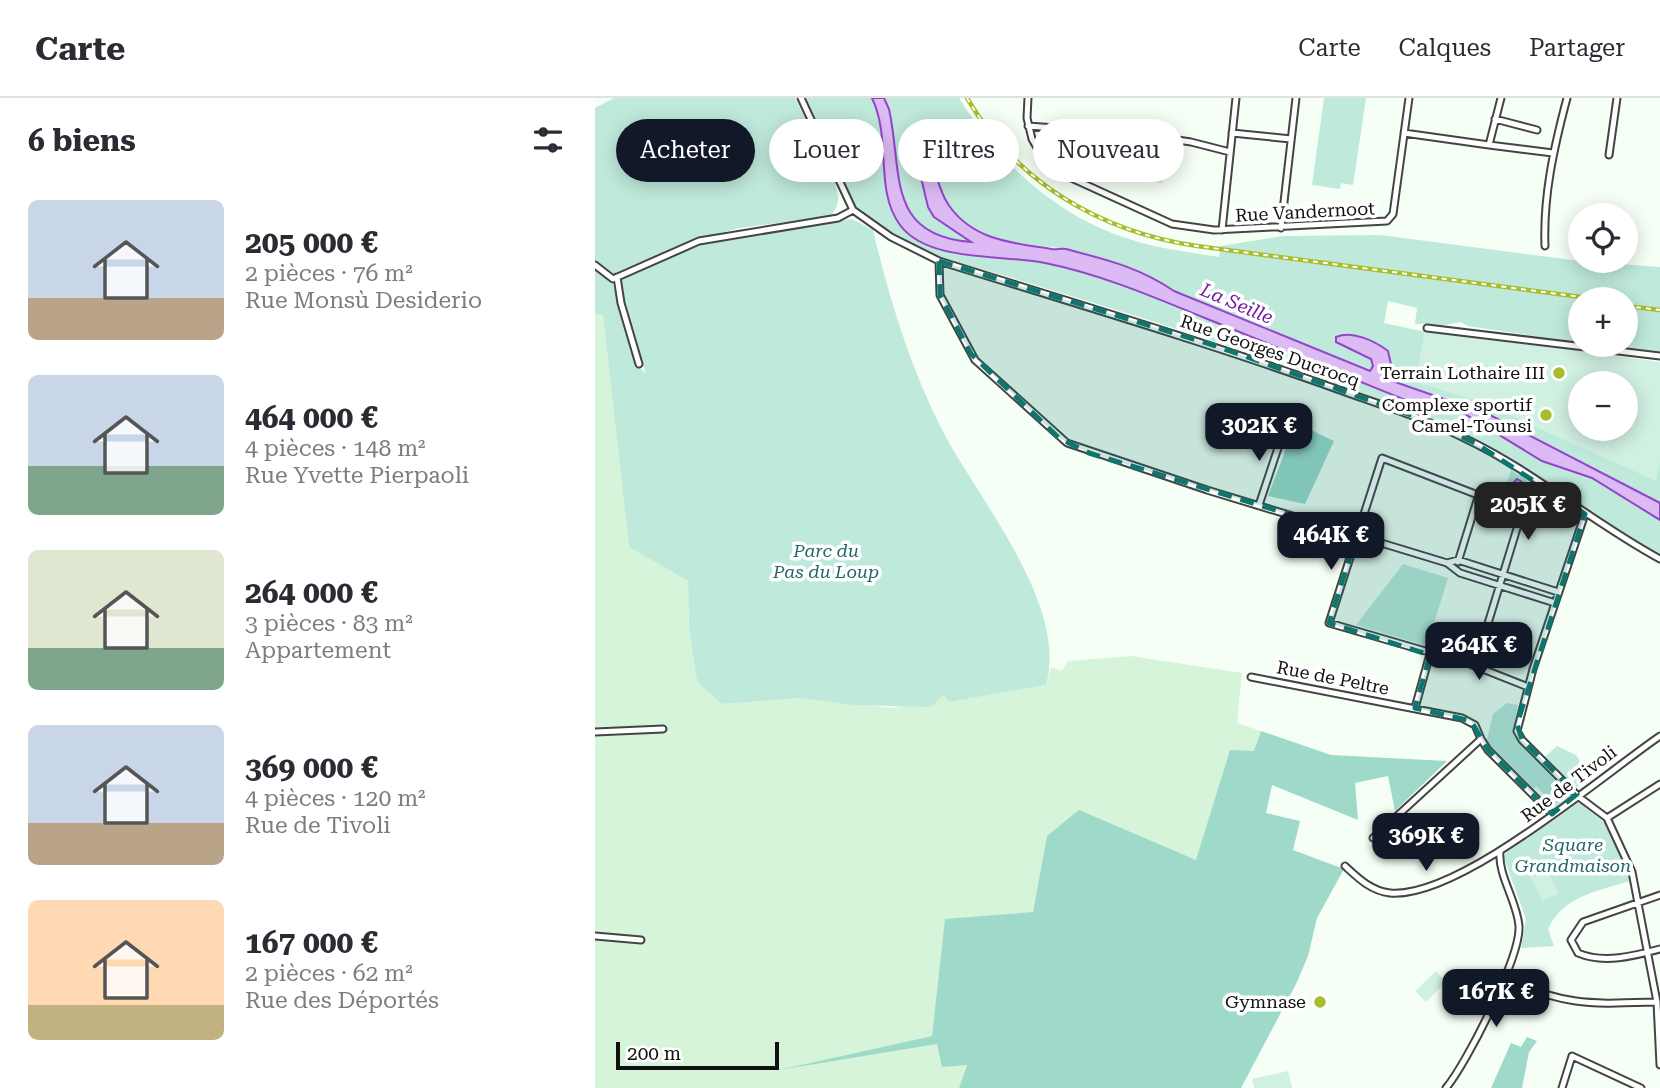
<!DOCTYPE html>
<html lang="fr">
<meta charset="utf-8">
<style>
:root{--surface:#fff;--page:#f7f7f7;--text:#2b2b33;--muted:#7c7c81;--line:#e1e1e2;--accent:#111827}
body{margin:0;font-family:"Roboto Serif",serif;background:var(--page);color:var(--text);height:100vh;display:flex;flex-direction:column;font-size:26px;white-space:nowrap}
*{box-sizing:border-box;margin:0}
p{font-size:23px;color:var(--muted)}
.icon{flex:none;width:38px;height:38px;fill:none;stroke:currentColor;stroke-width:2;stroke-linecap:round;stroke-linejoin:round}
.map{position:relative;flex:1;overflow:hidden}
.details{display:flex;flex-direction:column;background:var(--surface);width:595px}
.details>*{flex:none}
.guide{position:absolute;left:21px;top:21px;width:665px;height:63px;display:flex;gap:14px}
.controls{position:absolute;left:973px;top:105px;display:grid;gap:14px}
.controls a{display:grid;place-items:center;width:70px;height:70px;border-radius:50%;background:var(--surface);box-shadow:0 4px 18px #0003;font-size:35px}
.scale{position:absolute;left:21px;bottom:18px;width:163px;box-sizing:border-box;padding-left:7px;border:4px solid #111;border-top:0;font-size:19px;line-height:24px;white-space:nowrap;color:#111;-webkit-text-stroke:5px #fff;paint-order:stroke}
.price{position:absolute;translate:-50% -60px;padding:0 16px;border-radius:14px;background:var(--accent);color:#fff;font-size:23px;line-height:46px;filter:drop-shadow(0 2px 4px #0008)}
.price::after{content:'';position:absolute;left:50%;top:42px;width:21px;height:16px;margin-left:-10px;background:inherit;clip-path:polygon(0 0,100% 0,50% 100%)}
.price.active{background:#222;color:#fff}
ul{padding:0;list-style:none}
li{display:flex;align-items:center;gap:21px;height:175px;padding:0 28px}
li span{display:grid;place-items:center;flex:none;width:196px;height:140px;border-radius:10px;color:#555}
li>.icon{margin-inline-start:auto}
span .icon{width:84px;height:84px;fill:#fffc;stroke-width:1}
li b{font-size:30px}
h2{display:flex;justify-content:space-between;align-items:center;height:84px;padding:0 28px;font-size:30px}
.chip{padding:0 24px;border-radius:32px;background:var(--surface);box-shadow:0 4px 18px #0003;font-size:24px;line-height:63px}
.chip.active{background:var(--accent);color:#fff}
header{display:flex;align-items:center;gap:42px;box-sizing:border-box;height:98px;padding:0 35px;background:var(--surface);border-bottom:2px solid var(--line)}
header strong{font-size:33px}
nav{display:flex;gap:38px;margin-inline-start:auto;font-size:24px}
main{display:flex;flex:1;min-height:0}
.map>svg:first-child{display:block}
.farmland{fill:#d5f4d9}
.green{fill:#bfe9db}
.forest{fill:#9ed9ca}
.pitch{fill:#d0f0e2;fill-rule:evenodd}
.water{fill:#dcbbf4;stroke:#9445c9;stroke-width:2}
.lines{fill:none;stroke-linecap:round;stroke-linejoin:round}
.minor-casing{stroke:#444;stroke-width:9}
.minor{stroke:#fff;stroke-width:5}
.rail-casing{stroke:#a7bd2d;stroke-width:4.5}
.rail{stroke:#fff;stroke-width:2;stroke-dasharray:5;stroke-linecap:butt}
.marked{fill:#0f766e;fill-opacity:0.2;stroke:#0f766e;stroke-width:5;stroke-dasharray:14 9;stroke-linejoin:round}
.poi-dot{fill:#a7bd2d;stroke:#fff;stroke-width:2.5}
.labels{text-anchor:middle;stroke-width:7;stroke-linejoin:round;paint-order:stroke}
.street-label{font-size:18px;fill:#111;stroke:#fff}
.poi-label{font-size:18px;fill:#111;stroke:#fff;text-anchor:end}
.park-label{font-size:18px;font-style:italic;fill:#226767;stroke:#fff}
.water-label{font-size:19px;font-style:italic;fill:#701d9f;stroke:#fff}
</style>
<header>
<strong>Carte</strong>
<nav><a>Carte</a><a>Calques</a><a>Partager</a></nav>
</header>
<main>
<section class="details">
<h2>6 biens<svg class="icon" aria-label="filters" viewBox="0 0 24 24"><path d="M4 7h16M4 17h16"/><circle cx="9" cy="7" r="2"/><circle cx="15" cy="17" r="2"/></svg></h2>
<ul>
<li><span style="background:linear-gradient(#c9d6e8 70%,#b9a48a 0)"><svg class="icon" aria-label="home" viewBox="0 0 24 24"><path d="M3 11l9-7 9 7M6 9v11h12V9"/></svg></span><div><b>205 000 €</b><p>2 pièces · 76 m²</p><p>Rue Monsù Desiderio</p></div></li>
<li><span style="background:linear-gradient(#c9d6e8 65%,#7fa58c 0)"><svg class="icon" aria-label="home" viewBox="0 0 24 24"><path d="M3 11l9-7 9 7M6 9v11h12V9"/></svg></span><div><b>464 000 €</b><p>4 pièces · 148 m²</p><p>Rue Yvette Pierpaoli</p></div></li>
<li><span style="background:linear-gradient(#dfe7d0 70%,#7fa58c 0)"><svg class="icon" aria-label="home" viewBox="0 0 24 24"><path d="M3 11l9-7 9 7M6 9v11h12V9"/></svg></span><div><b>264 000 €</b><p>3 pièces · 83 m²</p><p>Appartement</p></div></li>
<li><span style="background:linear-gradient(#c9d6e8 70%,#b9a48a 0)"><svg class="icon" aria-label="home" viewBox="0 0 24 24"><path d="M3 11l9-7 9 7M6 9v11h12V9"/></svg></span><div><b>369 000 €</b><p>4 pièces · 120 m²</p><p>Rue de Tivoli</p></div></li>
<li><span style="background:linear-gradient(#ffd9b3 75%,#c2b280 0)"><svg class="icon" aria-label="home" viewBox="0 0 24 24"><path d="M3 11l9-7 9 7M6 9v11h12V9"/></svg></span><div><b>167 000 €</b><p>2 pièces · 62 m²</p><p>Rue des Déportés</p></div></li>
</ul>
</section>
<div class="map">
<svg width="1065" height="990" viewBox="0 0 1065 990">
<rect width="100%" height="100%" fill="#f5fff5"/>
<path class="farmland" d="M0,216H8L34,449L93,483L94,530L102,584L127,606L206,600L298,610L349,595L354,604L451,587L456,569L467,573L473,563L536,558L647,575L642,625L666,633L660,653H635L602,762L552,743L452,738L438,814L350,822L337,938L201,969L342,946L372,966L364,990H0Z"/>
<path class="green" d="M19,0H200C212,26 239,71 243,97C244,105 241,111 236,118L144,130L90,145L19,176L0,162V10Z
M208,0H277C295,39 282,101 305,127C339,166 404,155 450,165C507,177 562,200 615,222C691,252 765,284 841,314L857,312L868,315L947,363L997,380L1065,422V458C984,415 917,355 831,319C752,289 672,260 591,234C533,215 473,197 414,179C359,162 292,153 255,103Z
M289,0H364C403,64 461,118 534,141C563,151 594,154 624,159L626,148L688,138L785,137L985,163L1065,169V256L998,247H1031V201H985V245L873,228L866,224L833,230V226H820L822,210L793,203L789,225L826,233L832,230L915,302L958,330L1065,364V405L895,317L819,292L579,193C543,168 526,168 486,157C481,156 476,152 471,151C429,142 332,159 311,110C296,75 304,35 289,0Z
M729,0H771L758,87L746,85L745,91L717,87Z
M257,121L278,132C294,200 314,265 345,328C380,398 474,505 451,587L354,604L349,596L336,609L259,607L206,600L127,606L102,584L94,530L93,483L34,449L8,217L0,216V171L18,187L39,263L51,276L24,185L27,179L103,146Z
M916,372L976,412L972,421L907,398Z
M808,466L853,480L832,548L761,527Z
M912,605L923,607C916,640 921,641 945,663L962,648L981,657L985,663L983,670L992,681L958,708L954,709L957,705L941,688L938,692L930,686L891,646L898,616Z
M982,703L1011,726L1035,783C1003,793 968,798 953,831L959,848L926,850L931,821L909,760L911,755Z"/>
<path class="forest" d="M701,325L739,343L710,406L673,398Z
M666,633L736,657L852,663L800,713L793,678L760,685L763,722L677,687L671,715L705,723L698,752L749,771L722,820L713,858L701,886L646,990H364L372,967L347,969L342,946L184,972L337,938L350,821L438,814L452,738L484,712L601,762L635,652L659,653Z
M932,939L942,943L934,954L927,990H896L916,945L926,949Z"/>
<path class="pitch" d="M509,41L547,55L540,77L501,64Z
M561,58L575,63L567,86L553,81Z
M830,231L1065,264V364L1061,383L883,303L820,284ZM985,285H1031V331H985Z
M948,765L964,795L948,803L932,773Z
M841,873L851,884L831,904L820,893Z
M693,973L697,990H659L657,981Z"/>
<path class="water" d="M277,0H289L294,11C308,74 290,137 376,144L339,119L333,109L319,50L332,44C340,66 342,91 355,109C380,143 419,145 456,151C461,152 466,150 471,151C512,162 544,169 579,193L775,273L778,268L776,261L741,244V239C757,232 780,243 793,253L800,284L895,317L1065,405V422L997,380L947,363L868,315L857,312L841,314C764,284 687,251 610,220C559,199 505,176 450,165C408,156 333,165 305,127C279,92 297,42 277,0Z
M922,381L966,408L969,415L961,413L939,395L936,398L923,394L918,385Z"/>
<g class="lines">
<g class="minor-casing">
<path id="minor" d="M206,0L258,112L296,139L344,163C472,203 601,241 728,286C776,304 825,318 871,341C940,374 998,425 1065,461
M433,0L432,20L437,41L448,60L463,74L577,126L619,132L792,123L798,116L814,0
M900,21L942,32
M433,28L541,36L596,44L635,54
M637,35L696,41
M809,35L894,47L906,0
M894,47L958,55
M1014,57L1022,0
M686,130L701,0
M627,132L641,0
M950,148C948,98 959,49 972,0
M344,163L345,197L380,262L472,345L612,392L852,465L863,462L963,494
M0,167L18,181L104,143L243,120L258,112
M22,179L26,205L44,266
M832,230L1065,258
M664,407L691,326
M990,416L938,571L922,633L927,642L984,699L1012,720L1037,774L1062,904L1065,967
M863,464L884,396
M852,465L865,475L960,505
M880,568L927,414L787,360L734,525L875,566L933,589
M656,579L867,620L880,627L886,641
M820,610L835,556
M0,634L68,631
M1012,720L1065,686
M778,740L886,641L893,652L957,716
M750,768C763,780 776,793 795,795C864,801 1005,679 1065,638
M1065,797L988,824L976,842L983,855C1008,866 1039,858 1065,851
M0,838L46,842
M908,878C968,909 997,906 1062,904
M851,990C872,965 926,858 924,828C922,803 903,778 905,754
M967,990L977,958L1046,990"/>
</g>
<use href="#minor" class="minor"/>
<g class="rail-casing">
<path id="rail" d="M372,0C422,85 506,134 602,148L1001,201
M1031,208L1065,212"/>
</g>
<use href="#rail" class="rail"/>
</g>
<path class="marked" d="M344,163L621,248L833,323L880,345L990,416L922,626L927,642L982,696L957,716L893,652L876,623L820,610L835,557L734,525L762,437L494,355L464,340L376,256L345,197Z"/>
<g class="poi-dot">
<circle cx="964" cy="275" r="7"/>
<circle cx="951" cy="317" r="7"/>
<circle cx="725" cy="904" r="7"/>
</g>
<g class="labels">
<g class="street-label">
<text transform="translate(710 114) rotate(-3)" y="6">Rue Vandernoot</text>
<text transform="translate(675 253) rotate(19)" y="6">Rue Georges Ducrocq</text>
<text transform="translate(738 580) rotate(11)" y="6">Rue de Peltre</text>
<text transform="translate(974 686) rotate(-37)" y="6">Rue de Tivoli</text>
</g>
<g class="poi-label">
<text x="950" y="281">Terrain Lothaire III</text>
<text x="937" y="313">Complexe sportif<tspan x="937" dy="21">Camel-Tounsi</tspan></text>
<text x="711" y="910">Gymnase</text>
</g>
<g class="park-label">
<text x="231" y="459">Parc du<tspan x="231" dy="21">Pas du Loup</tspan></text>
<text x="978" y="753">Square<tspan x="978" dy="21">Grandmaison</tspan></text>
</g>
<g class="water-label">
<text transform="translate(642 205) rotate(23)" y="7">La Seille</text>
</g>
</g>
</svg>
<div class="controls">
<a><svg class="icon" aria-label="locate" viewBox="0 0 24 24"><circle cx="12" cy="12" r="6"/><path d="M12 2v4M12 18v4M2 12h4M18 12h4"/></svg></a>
<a>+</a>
<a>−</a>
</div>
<div class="scale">200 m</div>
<b class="price" style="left:664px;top:365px">302K €</b>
<b class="price active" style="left:933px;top:444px">205K €</b>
<b class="price" style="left:736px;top:474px">464K €</b>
<b class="price" style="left:884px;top:584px">264K €</b>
<b class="price" style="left:831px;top:775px">369K €</b>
<b class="price" style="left:901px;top:931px">167K €</b>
<div class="guide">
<a class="chip active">Acheter</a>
<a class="chip">Louer</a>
<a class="chip">Filtres</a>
<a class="chip">Nouveau</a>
</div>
</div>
</main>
